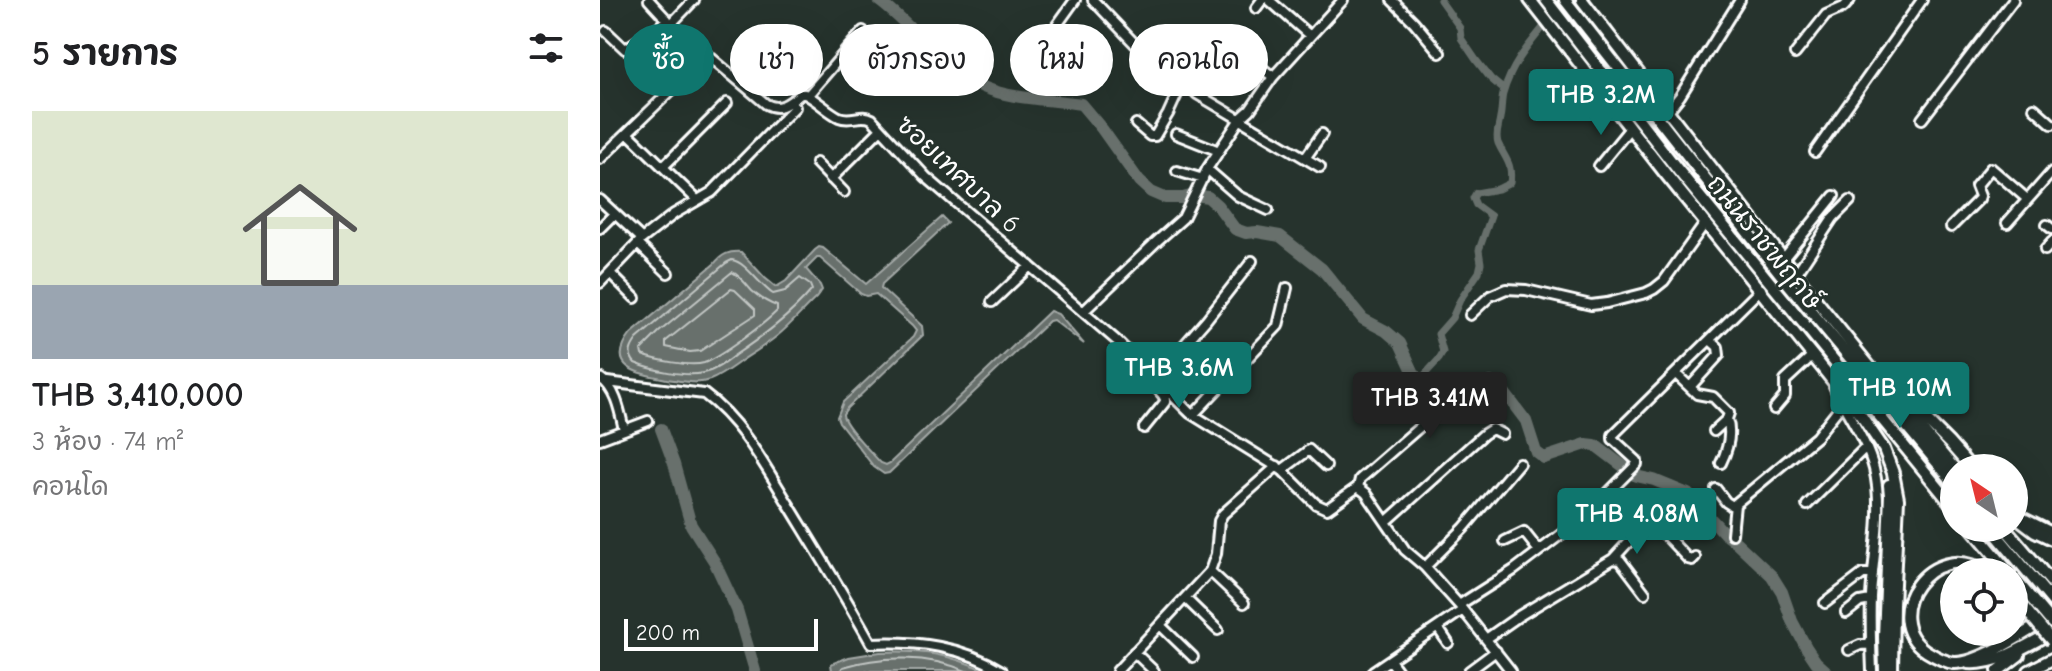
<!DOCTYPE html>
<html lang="th">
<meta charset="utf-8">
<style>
:root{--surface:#fff;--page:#f2f2f2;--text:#202124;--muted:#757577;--accent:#0f766e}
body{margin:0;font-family:"Comic Neue","Playpen Sans Thai",sans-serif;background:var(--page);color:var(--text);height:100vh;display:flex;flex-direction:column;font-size:30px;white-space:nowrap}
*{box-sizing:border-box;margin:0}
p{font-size:26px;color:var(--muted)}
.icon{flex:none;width:44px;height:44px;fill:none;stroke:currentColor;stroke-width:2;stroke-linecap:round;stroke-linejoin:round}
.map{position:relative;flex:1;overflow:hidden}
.drawer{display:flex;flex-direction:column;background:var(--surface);width:600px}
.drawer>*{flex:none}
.hud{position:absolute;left:24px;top:24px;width:760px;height:72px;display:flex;gap:16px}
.needle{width:52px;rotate:325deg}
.tools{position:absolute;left:1340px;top:454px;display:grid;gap:16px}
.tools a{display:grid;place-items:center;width:88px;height:88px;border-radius:50%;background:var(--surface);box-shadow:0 8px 32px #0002;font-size:40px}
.scale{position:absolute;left:24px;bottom:20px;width:194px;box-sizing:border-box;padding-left:8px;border:4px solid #fff;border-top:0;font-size:22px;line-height:28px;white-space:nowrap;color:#fff;-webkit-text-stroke:6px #26332d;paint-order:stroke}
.price{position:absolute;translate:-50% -68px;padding:0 18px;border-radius:8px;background:var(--accent);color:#fff;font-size:26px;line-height:52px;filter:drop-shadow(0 2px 4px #0008)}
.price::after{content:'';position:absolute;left:50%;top:48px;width:24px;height:18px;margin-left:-12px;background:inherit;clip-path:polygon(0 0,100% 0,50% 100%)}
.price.active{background:#222;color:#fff}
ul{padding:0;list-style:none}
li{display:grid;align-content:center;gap:16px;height:424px;padding:0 32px}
li span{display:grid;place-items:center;height:248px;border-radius:0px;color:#555}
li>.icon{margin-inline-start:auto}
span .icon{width:144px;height:144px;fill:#fffc;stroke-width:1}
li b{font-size:34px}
h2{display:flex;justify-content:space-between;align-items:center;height:96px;padding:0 32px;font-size:34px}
.chip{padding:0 28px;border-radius:36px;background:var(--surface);box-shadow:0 8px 32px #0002;font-size:28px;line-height:72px}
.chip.active{background:var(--accent);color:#fff}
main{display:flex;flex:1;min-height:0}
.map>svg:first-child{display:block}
.water{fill:#67706c;stroke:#a4a9a7;stroke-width:2}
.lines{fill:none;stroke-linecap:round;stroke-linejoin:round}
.shore{stroke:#c2c6c4;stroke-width:2}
.canal{stroke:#67706c;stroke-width:7}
.river{stroke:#67706c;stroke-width:12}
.minor-casing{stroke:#fff;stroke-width:14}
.major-casing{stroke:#fff;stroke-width:16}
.minor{stroke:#26332d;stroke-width:8}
.major{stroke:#26332d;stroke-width:10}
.major-bridge-casing{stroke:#fff;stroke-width:16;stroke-linecap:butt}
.major-bridge{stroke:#26332d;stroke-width:10}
.labels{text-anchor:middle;stroke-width:6;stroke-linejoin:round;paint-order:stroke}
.street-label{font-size:26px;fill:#fff;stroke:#26332d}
</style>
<main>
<section class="drawer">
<h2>5 รายการ<svg class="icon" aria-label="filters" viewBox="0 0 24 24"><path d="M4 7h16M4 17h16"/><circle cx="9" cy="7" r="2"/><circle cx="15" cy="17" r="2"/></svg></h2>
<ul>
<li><span style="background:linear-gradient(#dfe7d0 70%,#9aa5b1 0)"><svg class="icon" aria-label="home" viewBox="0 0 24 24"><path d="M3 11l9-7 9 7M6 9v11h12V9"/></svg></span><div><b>THB 3,410,000</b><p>3 ห้อง · 74 m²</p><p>คอนโด</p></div></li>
</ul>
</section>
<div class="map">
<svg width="1452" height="671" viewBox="0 0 1452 671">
<rect width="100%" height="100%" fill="#26332d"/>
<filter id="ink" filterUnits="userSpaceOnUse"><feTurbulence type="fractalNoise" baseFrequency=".0125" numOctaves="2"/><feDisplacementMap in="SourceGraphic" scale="16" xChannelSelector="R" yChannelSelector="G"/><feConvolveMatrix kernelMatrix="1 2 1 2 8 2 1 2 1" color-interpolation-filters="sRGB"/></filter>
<g filter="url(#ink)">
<path class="water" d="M342,217L348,223L282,284L281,288L322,326L323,335L247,408C246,410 244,412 243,414C242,424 274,455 281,463L286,465L290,463L450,311L458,314L484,344L453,320L449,321L289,473L284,474L274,467L239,422L237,417L243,402L313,337L316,331L312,326L276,294L266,296L261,294L220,258H217L206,269L220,285L222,290L216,298C203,310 191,325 177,336C166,345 153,353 141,361C131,368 121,376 110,380C97,385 81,381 67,379C41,374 4,369 31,334L114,264C122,254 129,251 141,252L165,278L176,287L186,281L215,250L219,247L223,248L266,284Z
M280,652C322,650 349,654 386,671H232L231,664L249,657Z"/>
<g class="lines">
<path class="shore" d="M132,260C146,262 159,285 173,294L185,291L200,278L210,285L212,290C190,316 163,336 135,355C126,362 115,371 103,373C86,377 51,370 35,363C27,354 31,347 37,339L126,263Z
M132,272C141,276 145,284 152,291C160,298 168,303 177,306V311C164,324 122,356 104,363C90,367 55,360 42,355L41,350L59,332Z
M131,289L135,290L155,309V315L100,351L90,352L66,347V341Z
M240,671L243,667C281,655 329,655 366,671"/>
<path class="canal" d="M840,0L860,28L861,38L876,60L891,79L904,90
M818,382L839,359L843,352L838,334L852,318L860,300L879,272L881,263L879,250L891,216L876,205L873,198L876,193L898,189L910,183C913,163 905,159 898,143C895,134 899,127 900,118C902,110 901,102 903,94C911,66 927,47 945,25"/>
<path class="river" d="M278,0C314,26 342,69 383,87C413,100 450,99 481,104L502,129L539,181L551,192L565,198H583L594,195L608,197L618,206L635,229L646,233L657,232L680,236L722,269L763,319L786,331L800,343L818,382L825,388L845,400L855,398L890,382L898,384L926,421L936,452L944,458L986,444L995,445L1036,476L1054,480L1088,494L1125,534L1137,543L1172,576L1182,592L1192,621L1206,647L1216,662L1226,671
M61,429L74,464L91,525L114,561L137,610L155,671"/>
<g class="minor-casing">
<path id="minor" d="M49,0L71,24L166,104C181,112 189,102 201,94H205C217,100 227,111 239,117C251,122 261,113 272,119L326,177L517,341L590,413L682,470L716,504L727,509L758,487L766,493L805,550L825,567L859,605L911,671
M493,0L537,46L566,63L579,73L597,94L720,167
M669,0L710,36
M792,0L814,22L840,53
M656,8L662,0
M71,24L94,0
M6,31L25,49L59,27L67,19
M639,50L673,77
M1195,54L1226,15L1244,7L1250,0
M424,71L475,0
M579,73L613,37
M208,95L263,31
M1434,108L1452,124
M1068,111L1080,96L1140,0
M1322,119L1413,0
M536,124L550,136H555L568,114L584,79
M28,133L97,200
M576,134L619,151
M1215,152L1322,0
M706,157L722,134
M0,159L108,55
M216,163L244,192
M64,166L127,103
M999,166L1030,128
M607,169L638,196L668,210
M577,171L603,179
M231,179L281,129
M0,200L42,239
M1407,223L1452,172
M1447,225L1452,229
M1351,227L1379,199L1380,196L1376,186L1391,168L1427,199
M0,228L14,214
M38,244L68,273
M1445,250L1452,242
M1183,259L1234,196
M10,273L35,298
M1196,274L1233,218L1250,201
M0,283L42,239L74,214L112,192L195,107
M392,302L430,266
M483,312L556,242L583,218L607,169L640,119L650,110L673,77L743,0
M870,315L890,296L906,289L926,290L991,305L1007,303L1046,293L1054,289L1064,281L1106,222
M1076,374L1097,394L1113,397L1129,413L1127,419L1114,431
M0,378C16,388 20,412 24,430
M7,382L104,394C141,421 165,466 189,505C217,551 245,596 271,643C318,641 362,646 402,671
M562,384L592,352
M1234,386C1246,414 1266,438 1274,469C1284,509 1273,556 1271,597C1270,622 1271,646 1272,671
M1090,387L1119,355L1118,347L1110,340
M1174,409L1185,396V381L1213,355
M593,415L678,326L687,288
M544,428L565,402C566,394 558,392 555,385L556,377L606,320L652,261
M0,439L48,421
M1121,463C1128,449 1132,434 1127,419
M682,470L709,450L726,466
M758,487L760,479L829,419L831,414L827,406L811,392
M1116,489L1126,502L1134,507
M1011,490L1030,502
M1207,505L1266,447
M1424,518L1452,532
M786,522L884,434L892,429L902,434
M1132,534L1135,504L1216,437L1242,404
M905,541L924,532L939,551
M1013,559L1020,560L1045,593
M825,567L864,528L919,463
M610,571L644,603
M585,598L618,630
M1225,603L1263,574H1273
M859,605L914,570L984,517L1037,464V461L1013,439V435L1161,289
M1246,613L1260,602L1271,600
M560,625L593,657
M838,628L848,643
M886,639L919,616L1013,559L1043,526L1048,523L1055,524L1088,559L1092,560L1095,557
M1249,650L1260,645L1271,644
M534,652L554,671
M790,660L798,671
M517,671L610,571L616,554L619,521L623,514L677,466
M773,671L863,610
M869,671L896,651"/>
</g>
<g class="major-casing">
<path id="major" d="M930,0L1065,173L1262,417L1284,449L1293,473L1298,499L1293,605L1292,671
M946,0L1078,170L1354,507
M965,0L1186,281L1354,483
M982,0C1104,158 1225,316 1354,468
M1290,384L1349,443L1371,468
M1414,515L1435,531L1452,539
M1372,528L1409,572
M1391,528L1452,601
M1405,528L1452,583
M1386,572C1333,536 1275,616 1326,651C1334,656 1345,662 1354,663C1378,664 1423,634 1443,622
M1368,663C1399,665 1425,646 1452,632
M1285,671L1284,637L1290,495L1289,485
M1398,671L1419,655
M1429,671L1452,659"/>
</g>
<use href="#minor" class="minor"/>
<use href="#major" class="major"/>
<g class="major-bridge-casing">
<path id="major-bridge" d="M1414,578L1452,623
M1414,596L1452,641"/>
</g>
<use href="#major-bridge" class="major-bridge"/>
</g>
</g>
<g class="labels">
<g class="street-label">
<text transform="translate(359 174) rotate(43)" y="9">ซอยเทศบาล 6</text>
<text transform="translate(1165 242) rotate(51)" y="9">ถนนราชพฤกษ์</text>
</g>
</g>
</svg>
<div class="tools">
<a><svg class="needle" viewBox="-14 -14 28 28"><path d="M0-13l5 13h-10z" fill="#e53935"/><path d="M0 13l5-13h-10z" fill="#757577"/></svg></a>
<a><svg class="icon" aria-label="locate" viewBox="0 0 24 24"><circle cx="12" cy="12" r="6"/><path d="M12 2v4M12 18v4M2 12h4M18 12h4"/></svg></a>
</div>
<div class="scale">200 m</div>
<b class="price" style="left:1001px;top:137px">THB 3.2M</b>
<b class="price" style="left:579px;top:410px">THB 3.6M</b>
<b class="price" style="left:1300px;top:430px">THB 10M</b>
<b class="price active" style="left:830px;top:440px">THB 3.41M</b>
<b class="price" style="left:1037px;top:556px">THB 4.08M</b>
<div class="hud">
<a class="chip active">ซื้อ</a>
<a class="chip">เช่า</a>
<a class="chip">ตัวกรอง</a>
<a class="chip">ใหม่</a>
<a class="chip">คอนโด</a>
</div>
</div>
</main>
